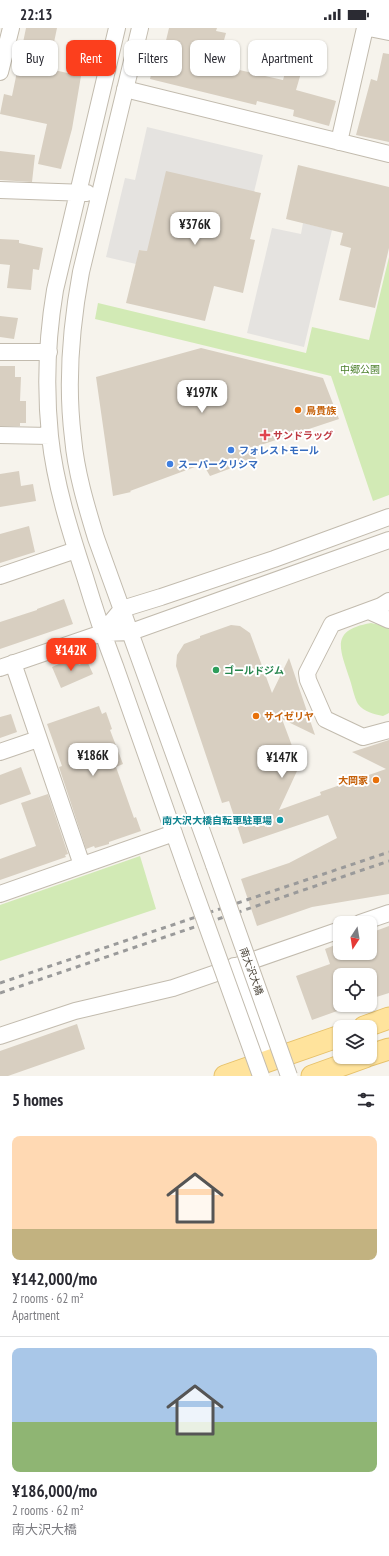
<!DOCTYPE html>
<meta charset="utf-8">
<style>
:root{--surface:#fff;--page:#f2f2f3;--text:#2b2b33;--muted:#7c7c81;--line:#e1e1e2;--accent:#fc3f1d}
body{margin:0;font-family:"PT Sans Narrow","Noto Sans JP",sans-serif;background:var(--page);color:var(--text);height:100vh;display:flex;flex-direction:column;font-size:15px;white-space:nowrap}
*{box-sizing:border-box;margin:0}
p{font-size:13px;color:var(--muted)}
.icon{flex:none;width:22px;height:22px;fill:none;stroke:currentColor;stroke-width:2;stroke-linecap:round;stroke-linejoin:round}
.map{position:relative;height:1048px;overflow:hidden}
.sheet{display:flex;flex-direction:column;background:var(--surface);flex:1}
.sheet>*{flex:none}
.top-card{position:absolute;left:12px;top:12px;width:365px;height:36px;display:flex;gap:8px}
.needle{width:26px;rotate:192deg}
.buttons{position:absolute;left:333px;top:888px;display:grid;gap:8px}
.buttons a{display:grid;place-items:center;width:44px;height:44px;border-radius:8px;background:var(--surface);box-shadow:0 1px 3px #0004;font-size:20px}
.price{position:absolute;translate:-50% -34px;padding:0 9px;border-radius:8px;background:#fff;color:#222;font-size:13px;line-height:26px;filter:drop-shadow(0 1px 2px #0008)}
.price::after{content:'';position:absolute;left:50%;top:24px;width:12px;height:9px;margin-left:-6px;background:inherit;clip-path:polygon(0 0,100% 0,50% 100%)}
.price.current{background:var(--accent);color:#fff}
ul{padding:0;list-style:none}
li{display:grid;align-content:center;gap:8px;height:212px;padding:0 12px}
li+li{border-top:1px solid var(--line)}
li span{display:grid;place-items:center;height:124px;border-radius:8px;color:#555}
li>.icon{margin-inline-start:auto}
span .icon{width:72px;height:72px;fill:#fffc;stroke-width:1}
li b{font-size:17px}
h2{display:flex;justify-content:space-between;align-items:center;height:48px;padding:0 12px;font-size:17px}
.pill{padding:0 14px;border-radius:8px;background:var(--surface);box-shadow:0 1px 3px #0004;font-size:14px;line-height:36px}
.pill.current{background:var(--accent);color:#fff}
.status{display:flex;justify-content:space-between;align-items:center;height:28px;padding:0 20px;background:var(--surface);direction:ltr}
.status svg{height:11px;fill:currentColor}
.map>svg:first-child{display:block}
.green{fill:#d2eab5}
.parking{fill:#e5e3e0}
.building{fill:#d8cfc1}
.lines{fill:none;stroke-linecap:round;stroke-linejoin:round}
.minor-casing{stroke:#c2bbae;stroke-width:18}
.major-casing{stroke:#e6c16a;stroke-width:23}
.minor{stroke:#fff;stroke-width:16}
.major{stroke:#ffe39c;stroke-width:21}
.rail{stroke:#9a9a9a;stroke-width:3;stroke-dasharray:5 5;stroke-linecap:butt}
.minor-bridge-casing{stroke:#c2bbae;stroke-width:18;stroke-linecap:butt}
.minor-bridge{stroke:#fff;stroke-width:16}
.food-dot{fill:#e8710a;stroke:#fff;stroke-width:1.5}
.health-dot{fill:#e0444e;stroke:#fff;stroke-width:1.5}
.shop-dot{fill:#3f7fe0;stroke:#fff;stroke-width:1.5}
.leisure-dot{fill:#2e9e5b;stroke:#fff;stroke-width:1.5}
.culture-dot{fill:#0f9aa8;stroke:#fff;stroke-width:1.5}
.labels{text-anchor:middle;stroke-width:4;stroke-linejoin:round;paint-order:stroke}
.park-label{font-size:10px;fill:#4a7f2a;stroke:#fff}
.food-label{font-size:10px;font-weight:bold;fill:#c56008;stroke:#fff;text-anchor:start}
.health-label{font-size:10px;font-weight:bold;fill:#be3a42;stroke:#fff;text-anchor:start}
.shop-label{font-size:10px;font-weight:bold;fill:#366cbe;stroke:#fff;text-anchor:start}
.leisure-label{font-size:10px;font-weight:bold;fill:#27864d;stroke:#fff;text-anchor:start}
.culture-label{font-size:10px;font-weight:bold;fill:#0d838f;stroke:#fff;text-anchor:end}
.street-label{font-size:10px;fill:#4b4439;stroke:#fff}
</style>
<div class="status"><b>22:13</b><svg viewBox="0 0 49 12"><path d="M0 12V9h3v3zM5 12V6h3v6zM10 12V3h3v9zM15 12V0h3v12zM26 1h20v11H26zM47 4h2v5h-2z"/></svg></div>
<div class="map">
<svg width="389" height="1048" viewBox="0 0 389 1048">
<rect width="100%" height="100%" fill="#f6f3ec"/>
<path class="green" d="M389,229V467L373,473L331,348L95,291L98,275L306,325L312,299L369,312Z
M371,595L389,599V685L383,688C374,686 364,684 358,676C354,669 352,657 349,649C339,619 331,602 371,595Z
M140,828L156,881L0,933V877Z"/>
<path class="parking" d="M147,99L263,127L254,164L147,223L139,222L136,236L106,229L125,150L135,152Z
M303,195L332,202L304,319L247,305L272,200L301,206Z"/>
<path class="building" d="M26,0H57L51,29L57,31L54,42L81,48L72,101L61,141L38,136L47,96L0,86L4,66L12,68Z
M169,0H217L216,3L226,5L217,37L283,52L288,34L303,38L296,62L336,73L329,98L293,88L294,82L257,73L256,77L150,51L157,23L163,25Z
M383,25L389,26V114L356,107L371,51L377,53Z
M0,123L35,127L32,154L0,152Z
M298,137L389,159V220L375,280L339,272L351,220L340,217L343,205L286,191Z
M166,143L261,165L250,211L255,212L243,265L214,258L205,293L126,275L139,222L147,223Z
M0,211L19,212V215L43,220L39,242L33,241L31,262L7,260L10,237L0,236Z
M0,288L18,290L14,311L0,309Z
M201,320L323,350L339,391L252,420L256,431L210,448L203,436L130,463L131,464L113,468L96,349Z
M0,338H15V349H21L20,373H26V395H20V398H0Z
M19,443L21,458L33,456L36,473L0,479V446Z
M29,498L35,524L0,535V506Z
M64,571L73,596L0,621V594L37,582V581Z
M231,597L240,598L250,605L272,665L289,630L315,707L282,691L298,734L297,743L279,782L321,767L320,764L386,741L352,724L389,712V866L312,879L257,898L241,851L289,835L337,810L328,787L243,816L229,773L222,775L176,638L177,627L184,616L200,610V608Z
M75,629L79,637L87,633L93,646L61,660L52,639Z
M99,678L102,686L106,684L112,701L110,702L123,736L116,739L134,790L136,789L141,803L109,814V816L95,820L94,818L86,821L59,739L62,738L47,696Z
M11,686L17,704L0,710V689Z
M21,739L31,766L0,777V747Z
M48,766L68,826L65,827L66,829L0,852V831L36,818L21,775Z
M389,898V965L370,971V947H340V982L312,992L296,948L330,936L325,921L340,915V925H370V905Z
M77,996L85,1021L8,1048H0V1023Z"/>
<g class="lines">
<g class="minor-casing">
<path id="minor" d="M117,0L55,262C47,310 45,359 50,408C55,456 70,503 85,549C94,579 104,609 115,638L189,848
M140,0L81,244C71,298 66,354 73,410C76,444 86,477 96,510L214,837
M369,0L389,4
M0,44L11,0
M125,61L389,126
M339,114L365,0
M0,162L87,165
M0,324H49
M0,407L50,408
M0,548L76,522
M389,573L381,578L332,596L307,645L308,652L325,691L363,709L389,702
M369,583L389,592
M102,605L122,581L161,569L274,531L389,489
M13,635L82,837
M0,640L102,605L131,604L389,512
M0,724L38,711
M0,866L174,805
M360,895L389,885
M234,938L268,1033
M0,1008L75,983L173,960L340,902"/>
</g>
<g class="major-casing">
<path id="major" d="M364,999L389,990
M370,1027L389,1021
M225,1048L340,1008
M312,1048L365,1029"/>
</g>
<use href="#minor" class="minor"/>
<use href="#major" class="major"/>
<path class="rail" d="M0,955L389,824
M0,965L389,833"/>
<g class="minor-bridge-casing">
<path id="minor-bridge" d="M214,837L289,1048
M189,848L261,1048"/>
</g>
<use href="#minor-bridge" class="minor-bridge"/>
</g>
<g class="food-dot">
<circle cx="298" cy="382" r="4"/>
<circle cx="256" cy="688" r="4"/>
<circle cx="376" cy="752" r="4"/>
</g>
<path class="health-dot" d="M263 401h4v4h4v4h-4v4h-4v-4h-4v-4h4z"/>
<g class="shop-dot">
<circle cx="231" cy="422" r="4"/>
<circle cx="170" cy="436" r="4"/>
</g>
<circle class="leisure-dot" cx="216" cy="642" r="4"/>
<circle class="culture-dot" cx="280" cy="792" r="4"/>
<g class="labels">
<g class="park-label">
<text x="360" y="345">中郷公園</text>
</g>
<g class="food-label">
<text x="306" y="386">鳥貴族</text>
<text x="264" y="692">サイゼリヤ</text>
<text x="368" y="756" text-anchor="end">大岡家</text>
</g>
<g class="health-label">
<text x="273" y="411">サンドラッグ</text>
</g>
<g class="shop-label">
<text x="239" y="426">フォレストモール</text>
<text x="178" y="440">スーパークリシマ</text>
</g>
<g class="leisure-label">
<text x="224" y="646">ゴールドジム</text>
</g>
<g class="culture-label">
<text x="272" y="796">南大沢大橋自転車駐車場</text>
</g>
<g class="street-label">
<text transform="translate(252 943) rotate(70)" y="4">南大沢大橋</text>
</g>
</g>
</svg>
<div class="buttons">
<a><svg class="needle" viewBox="-14 -14 28 28"><path d="M0-13l5 13h-10z" fill="#e53935"/><path d="M0 13l5-13h-10z" fill="#7c7c81"/></svg></a>
<a><svg class="icon" aria-label="locate" viewBox="0 0 24 24"><circle cx="12" cy="12" r="6"/><path d="M12 2v4M12 18v4M2 12h4M18 12h4"/></svg></a>
<a><svg class="icon" aria-label="layers" viewBox="0 0 24 24"><path d="M12 4l9 5-9 5-9-5zM3 14l9 5 9-5"/></svg></a>
</div>
<b class="price" style="left:195px;top:218px">¥376K</b>
<b class="price" style="left:202px;top:386px">¥197K</b>
<b class="price current" style="left:71px;top:644px">¥142K</b>
<b class="price" style="left:93px;top:749px">¥186K</b>
<b class="price" style="left:282px;top:751px">¥147K</b>
<div class="top-card">
<a class="pill">Buy</a>
<a class="pill current">Rent</a>
<a class="pill">Filters</a>
<a class="pill">New</a>
<a class="pill">Apartment</a>
</div>
</div>
<section class="sheet">
<h2>5 homes<svg class="icon" aria-label="filters" viewBox="0 0 24 24"><path d="M4 7h16M4 17h16"/><circle cx="9" cy="7" r="2"/><circle cx="15" cy="17" r="2"/></svg></h2>
<ul>
<li><span style="background:linear-gradient(#ffd9b3 75%,#c2b280 0)"><svg class="icon" aria-label="home" viewBox="0 0 24 24"><path d="M3 11l9-7 9 7M6 9v11h12V9"/></svg></span><div><b>¥142,000/mo</b><p>2 rooms · 62 m²</p><p>Apartment</p></div></li>
<li><span style="background:linear-gradient(#a9c7e8 60%,#8fb573 0)"><svg class="icon" aria-label="home" viewBox="0 0 24 24"><path d="M3 11l9-7 9 7M6 9v11h12V9"/></svg></span><div><b>¥186,000/mo</b><p>2 rooms · 62 m²</p><p>南大沢大橋</p></div></li>
</ul>
</section>
